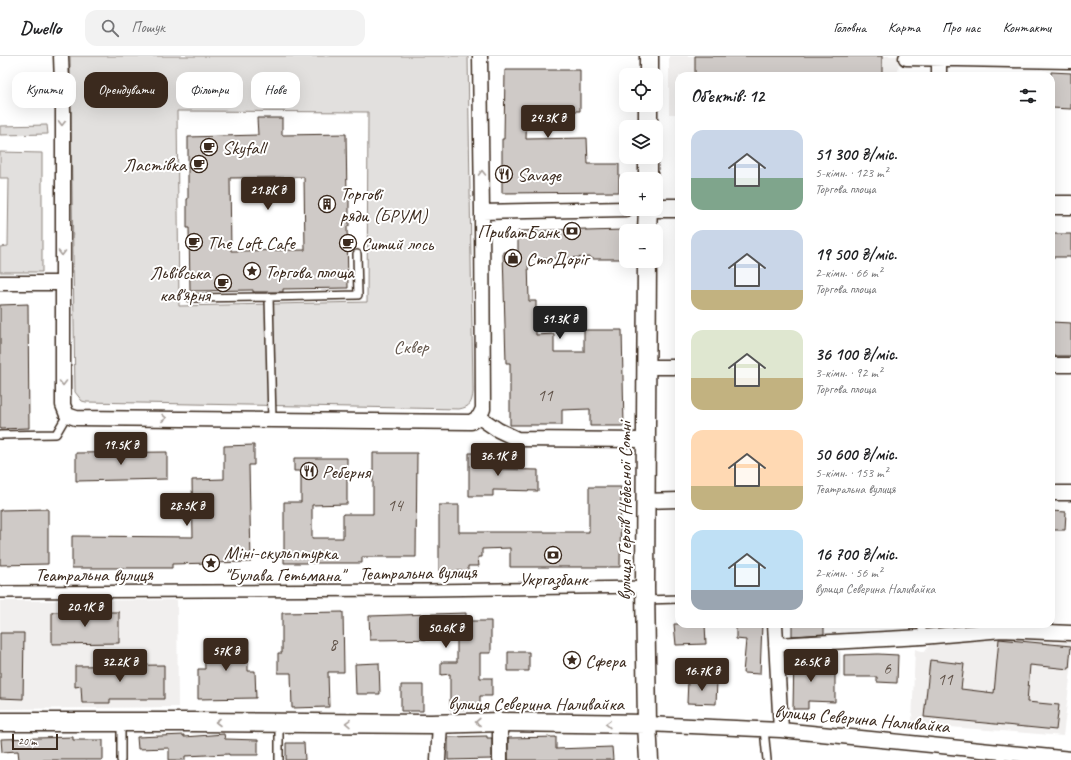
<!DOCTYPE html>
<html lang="uk">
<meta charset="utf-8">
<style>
:root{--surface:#fff;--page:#f2f2f2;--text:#202124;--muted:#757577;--line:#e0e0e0;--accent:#3b2a1e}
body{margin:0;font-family:Caveat,sans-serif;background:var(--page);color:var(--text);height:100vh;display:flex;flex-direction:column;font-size:15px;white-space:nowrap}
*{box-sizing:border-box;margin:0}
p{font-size:13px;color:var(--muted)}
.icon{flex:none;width:22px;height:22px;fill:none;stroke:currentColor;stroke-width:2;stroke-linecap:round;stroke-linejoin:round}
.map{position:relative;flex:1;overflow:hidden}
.side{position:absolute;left:675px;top:16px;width:380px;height:556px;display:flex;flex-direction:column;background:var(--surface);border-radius:12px;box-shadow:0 4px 16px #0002}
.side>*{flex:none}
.guide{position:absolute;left:12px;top:16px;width:380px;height:36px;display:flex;gap:8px}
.controls{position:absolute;left:619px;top:12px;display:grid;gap:8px}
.controls a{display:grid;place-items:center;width:44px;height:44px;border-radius:8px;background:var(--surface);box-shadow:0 4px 16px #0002;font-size:20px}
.scale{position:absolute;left:12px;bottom:10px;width:46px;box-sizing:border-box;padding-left:4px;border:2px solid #3b2a1e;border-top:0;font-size:11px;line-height:14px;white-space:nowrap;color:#3b2a1e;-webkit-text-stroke:3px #fff;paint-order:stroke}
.price{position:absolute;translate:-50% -34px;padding:0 9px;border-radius:4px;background:var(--accent);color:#fff;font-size:13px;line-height:26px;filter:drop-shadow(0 1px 2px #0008)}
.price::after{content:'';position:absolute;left:50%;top:24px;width:12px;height:9px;margin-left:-6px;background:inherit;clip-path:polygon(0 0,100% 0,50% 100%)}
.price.current{background:#222;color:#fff}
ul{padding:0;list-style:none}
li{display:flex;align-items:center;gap:12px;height:100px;padding:0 16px}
li span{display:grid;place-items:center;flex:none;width:112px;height:80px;border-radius:12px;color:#555}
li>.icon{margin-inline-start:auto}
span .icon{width:48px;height:48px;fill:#fffc;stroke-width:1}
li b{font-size:17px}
h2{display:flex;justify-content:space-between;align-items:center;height:48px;padding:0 16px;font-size:17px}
.chip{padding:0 14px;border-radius:12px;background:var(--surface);box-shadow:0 4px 16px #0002;font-size:14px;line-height:36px}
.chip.current{background:var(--accent);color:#fff}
header{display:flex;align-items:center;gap:24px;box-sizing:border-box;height:56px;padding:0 20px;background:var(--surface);border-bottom:1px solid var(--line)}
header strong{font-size:19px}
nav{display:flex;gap:22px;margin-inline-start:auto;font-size:14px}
.search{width:280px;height:36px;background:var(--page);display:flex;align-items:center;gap:10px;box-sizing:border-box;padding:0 14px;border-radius:12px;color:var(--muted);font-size:15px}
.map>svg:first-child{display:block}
.built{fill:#f1efee}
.green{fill:#e2e0de;stroke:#8e857e;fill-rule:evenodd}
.building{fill:#cfcac7;stroke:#3b2a1e;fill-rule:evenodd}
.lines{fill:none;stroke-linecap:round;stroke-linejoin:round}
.service-casing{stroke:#3b2a1e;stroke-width:10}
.pedestrian-casing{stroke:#3b2a1e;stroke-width:14}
.minor-casing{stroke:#3b2a1e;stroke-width:17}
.tertiary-casing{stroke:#3b2a1e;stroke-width:21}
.service{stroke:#fff;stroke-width:7}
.pedestrian{stroke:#fff;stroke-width:11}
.minor{stroke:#fff;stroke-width:14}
.tertiary{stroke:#fff;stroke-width:18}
.oneway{stroke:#a79f9a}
.labels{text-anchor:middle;stroke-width:4;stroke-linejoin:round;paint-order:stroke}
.number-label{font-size:17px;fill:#605248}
.poi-label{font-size:19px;fill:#3b2a1e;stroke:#fff;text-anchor:start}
.park-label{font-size:19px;fill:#65584e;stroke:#fff}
.street-label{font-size:19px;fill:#3b2a1e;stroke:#fff}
</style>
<header>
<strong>Dwello</strong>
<div class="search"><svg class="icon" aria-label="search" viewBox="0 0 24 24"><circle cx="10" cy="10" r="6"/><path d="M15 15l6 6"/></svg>Пошук</div>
<nav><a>Головна</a><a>Карта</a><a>Про нас</a><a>Контакти</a></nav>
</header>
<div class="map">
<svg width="1071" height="704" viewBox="0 0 1071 704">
<rect width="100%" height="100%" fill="#fff"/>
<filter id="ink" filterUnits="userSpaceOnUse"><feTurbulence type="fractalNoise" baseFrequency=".025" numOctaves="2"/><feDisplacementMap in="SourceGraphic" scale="8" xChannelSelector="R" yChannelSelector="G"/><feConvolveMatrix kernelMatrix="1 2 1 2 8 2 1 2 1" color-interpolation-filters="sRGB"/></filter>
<g filter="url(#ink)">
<path class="built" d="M669,0H899L898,20H679V58H669Z
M177,544L178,651L0,653V545Z
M1003,580L1071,582V614L1063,680L912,668L915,593L925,596L929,589Z"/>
<path class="green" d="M70,0H468L473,336C472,347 470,351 459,353L86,346L82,345L75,336ZM177,55L368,56L367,246L179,250Z
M47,69L48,78L0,79V70Z
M0,96L42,97V216H0V191L8,190L9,122H0Z"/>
<path class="building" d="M695,0H882V20H695Z
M505,14H580V55H552V51H527L526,83L587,82L588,108H619V136L502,137V83H504Z
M1051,16L1071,17V53L1051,52Z
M257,62H282V79L346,78L347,141H349V170H347L348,232L283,233V236H253V234L190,235L189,172H187V143H188V81L258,79ZM304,121L305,194L231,195L230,122Z
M586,173V175L623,174V203H591V201L528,203L529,245H536V279L554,278V296H584V274H622L624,370H590V353L562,354V369H510V307H506L503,196H518V175Z
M1051,178H1071V201H1051Z
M28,248L29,372L0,373V249Z
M1051,266L1071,267V300H1051Z
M254,389V409H249L251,506L172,508V512H72V480L193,481L192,424L224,423V390Z
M167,396V423L76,425V397Z
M373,397H417L416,501H362V507H284V446H301V415H294V402H347V448L312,449V482H343V458H373Z
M469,397H492V413L538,414V435L493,434V440H469Z
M589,431H621L620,511H510V492L482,493V501H478L479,510H468V515H439V449H459V476H589Z
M48,453V508L0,509V454Z
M1051,455L1066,456L1065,474H1051Z
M52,556H119V587L52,588Z
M343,556L344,616H328L329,651L292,652L291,617H278V597H282V557Z
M466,557V565H491V597H480V622H492V640H480V653H450V618L441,619V606H457V583L370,584L369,560Z
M674,568H705L706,588L676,589Z
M736,568H762L760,618L743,617L746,584L736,583Z
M792,568H824V578L792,580Z
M0,577H24L23,643L0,642Z
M999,583L1071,590L1069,613L1030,609L1027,646L1059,649L1056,674L924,661L930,604L964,608L961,633L994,637Z
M204,586H248V615H255L256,642L198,643V613H205Z
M508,596H529V615H508Z
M811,596V614H835V646L808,645V653H793L794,597Z
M878,598L898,599L897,627L877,626V621H844V599Z
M379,607L380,638H356L355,608Z
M164,609V643H110V647H82L81,630L75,631V610Z
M688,624L717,625L716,648L687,647Z
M401,629H423V655H401Z
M224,678L225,683L258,684V699H229V698L185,700V704H169V692L138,693L137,681L184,679V681Z
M487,680V682H492V703L448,704V681Z
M73,681V684H103V704H19L18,695L2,696L1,683Z
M556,681V693L612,691L613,704H508V682Z
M286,687H304L305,704H286Z"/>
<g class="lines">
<g class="service-casing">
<path id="service" d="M190,242L269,241
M272,364L269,241L358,239L357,198
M0,379L56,378L67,359
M645,544L679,543
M922,568V581
M279,666V704
M764,673L767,704
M121,704V666"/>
</g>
<g class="pedestrian-casing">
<path id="pedestrian" d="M0,536L429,534L645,531"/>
</g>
<g class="minor-casing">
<path id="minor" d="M61,0L63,55V349L67,359L76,362L471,366L479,361L483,353L482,156L480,0
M906,2L1071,5
M939,20V3
M482,156L626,153
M0,227H62
M1051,309H1071
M646,311H679
M479,361L498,374L517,383L645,384
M1051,437H1071
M644,445L679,444
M775,568L781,674
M776,589L922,581L1002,574L1071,577
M500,666V704
M647,668L781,674L1071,703
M438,704L440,667"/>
</g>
<g class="tertiary-casing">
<path id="tertiary" d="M649,19V0
M648,71V49
M648,123V101
M1051,149H1071
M656,152H679
M647,175L648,153
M647,205L645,531L647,668L649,704
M0,666H192L431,668L500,666L647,668"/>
</g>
<use href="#service" class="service"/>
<use href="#pedestrian" class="pedestrian"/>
<use href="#minor" class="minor"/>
<use href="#tertiary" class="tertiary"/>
</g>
<defs><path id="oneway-chevron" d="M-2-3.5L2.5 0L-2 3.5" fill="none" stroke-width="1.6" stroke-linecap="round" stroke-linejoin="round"/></defs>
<g class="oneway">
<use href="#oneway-chevron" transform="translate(62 67) rotate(91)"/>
<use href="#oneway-chevron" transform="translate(482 117) rotate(-91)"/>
<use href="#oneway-chevron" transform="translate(62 197) rotate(90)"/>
<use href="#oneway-chevron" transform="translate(63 327) rotate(90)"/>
<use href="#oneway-chevron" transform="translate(164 362) rotate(1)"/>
<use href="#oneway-chevron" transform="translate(218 666) rotate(-180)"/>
<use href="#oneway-chevron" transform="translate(478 666) rotate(178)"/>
<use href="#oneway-chevron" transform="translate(348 667) rotate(-179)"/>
<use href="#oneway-chevron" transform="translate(608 668) rotate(-179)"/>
</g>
</g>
<defs>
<g id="cafe-ring" transform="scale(0.9)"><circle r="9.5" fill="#fff" stroke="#3b2a1e" stroke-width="1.5"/><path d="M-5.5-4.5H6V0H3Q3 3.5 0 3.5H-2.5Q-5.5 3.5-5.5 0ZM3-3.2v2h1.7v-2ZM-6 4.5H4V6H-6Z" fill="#3b2a1e"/></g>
<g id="restaurant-ring" transform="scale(0.9)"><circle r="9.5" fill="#fff" stroke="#3b2a1e" stroke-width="1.5"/><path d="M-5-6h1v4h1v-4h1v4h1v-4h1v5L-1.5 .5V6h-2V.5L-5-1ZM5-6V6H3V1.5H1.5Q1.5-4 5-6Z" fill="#3b2a1e"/></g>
<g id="building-ring" transform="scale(0.9)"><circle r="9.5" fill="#fff" stroke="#3b2a1e" stroke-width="1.5"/><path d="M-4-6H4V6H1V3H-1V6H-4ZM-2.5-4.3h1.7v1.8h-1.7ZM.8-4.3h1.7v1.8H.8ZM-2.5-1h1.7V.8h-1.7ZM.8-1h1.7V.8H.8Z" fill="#3b2a1e"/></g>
<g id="bank-ring" transform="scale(0.9)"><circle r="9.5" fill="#fff" stroke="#3b2a1e" stroke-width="1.5"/><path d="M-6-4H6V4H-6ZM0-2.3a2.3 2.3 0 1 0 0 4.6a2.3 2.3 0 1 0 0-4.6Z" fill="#3b2a1e"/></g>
<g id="shop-ring" transform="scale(0.9)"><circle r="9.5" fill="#fff" stroke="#3b2a1e" stroke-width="1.5"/><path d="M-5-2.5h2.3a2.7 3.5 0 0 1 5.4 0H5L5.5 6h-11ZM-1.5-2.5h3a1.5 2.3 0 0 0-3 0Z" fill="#3b2a1e"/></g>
<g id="sight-ring" transform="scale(0.9)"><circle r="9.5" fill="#fff" stroke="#3b2a1e" stroke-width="1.5"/><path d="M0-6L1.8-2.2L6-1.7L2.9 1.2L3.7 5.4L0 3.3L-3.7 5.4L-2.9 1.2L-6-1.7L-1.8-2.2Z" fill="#3b2a1e"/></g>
</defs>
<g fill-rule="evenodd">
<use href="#cafe-ring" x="209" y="91"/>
<use href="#cafe-ring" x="199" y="108"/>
<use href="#restaurant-ring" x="504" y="118"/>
<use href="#building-ring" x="327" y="148"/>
<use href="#bank-ring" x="572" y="175"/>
<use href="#cafe-ring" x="194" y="186"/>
<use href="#cafe-ring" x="348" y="187"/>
<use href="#shop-ring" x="513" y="202"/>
<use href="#sight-ring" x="252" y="215"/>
<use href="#cafe-ring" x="223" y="227"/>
<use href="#restaurant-ring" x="309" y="415"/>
<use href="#bank-ring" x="553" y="499"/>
<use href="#sight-ring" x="211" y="507"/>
<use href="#sight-ring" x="572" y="604"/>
</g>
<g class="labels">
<g class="number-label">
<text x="545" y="345">11</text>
<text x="395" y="455">14</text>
<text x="333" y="594">8</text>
<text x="887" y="618">6</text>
<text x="945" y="629">11</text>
</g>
<g class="poi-label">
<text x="222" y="98">Skyfall</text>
<text x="186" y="115" text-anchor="end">Ластівка</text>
<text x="517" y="125">Savage</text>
<text x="340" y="144">Торгові<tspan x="340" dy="22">ряди (БРУМ)</tspan></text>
<text x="559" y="182" text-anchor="end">ПриватБанк</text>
<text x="207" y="193">The Loft Cafe</text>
<text x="361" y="194">Ситий лось</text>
<text x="526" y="209">СтоДоріг</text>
<text x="265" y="222">Торгова площа</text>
<text x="210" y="223" text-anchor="end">Львівська<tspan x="210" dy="22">кав'ярня</tspan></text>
<text x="322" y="422">Реберня</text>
<text x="224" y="503">Міні-скульптурка<tspan x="224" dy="22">"Булава Гетьмана"</tspan></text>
<text x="553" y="529" text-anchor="middle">Укргазбанк</text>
<text x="585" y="611">Сфера</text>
</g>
<g class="park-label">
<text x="411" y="297">Сквер</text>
</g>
<g class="street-label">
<text transform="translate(624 455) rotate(-90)" y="7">вулиця Героїв Небесної Сотні</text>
<text transform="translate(418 516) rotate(-1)" y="7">Театральна вулиця</text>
<text x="94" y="525">Театральна вулиця</text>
<text x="536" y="654">вулиця Северина Наливайка</text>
<text transform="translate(862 662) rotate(5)" y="7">вулиця Северина Наливайка</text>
</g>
</g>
</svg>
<div class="controls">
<a><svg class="icon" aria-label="locate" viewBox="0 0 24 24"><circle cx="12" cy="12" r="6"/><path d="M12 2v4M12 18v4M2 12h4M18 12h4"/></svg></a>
<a><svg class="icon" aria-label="layers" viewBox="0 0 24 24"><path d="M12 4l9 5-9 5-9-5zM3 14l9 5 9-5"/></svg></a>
<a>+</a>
<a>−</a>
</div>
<div class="scale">20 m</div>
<b class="price" style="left:548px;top:83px">24.3K ₴</b>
<b class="price" style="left:268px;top:155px">21.8K ₴</b>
<b class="price current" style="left:560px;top:284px">51.3K ₴</b>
<b class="price" style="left:121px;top:410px">19.5K ₴</b>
<b class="price" style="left:498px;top:421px">36.1K ₴</b>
<b class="price" style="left:187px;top:471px">28.5K ₴</b>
<b class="price" style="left:85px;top:572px">20.1K ₴</b>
<b class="price" style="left:446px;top:593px">50.6K ₴</b>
<b class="price" style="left:226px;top:616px">57K ₴</b>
<b class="price" style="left:120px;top:627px">32.2K ₴</b>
<b class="price" style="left:811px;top:627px">26.5K ₴</b>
<b class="price" style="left:702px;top:636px">16.7K ₴</b>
<div class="guide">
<a class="chip">Купити</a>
<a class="chip current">Орендувати</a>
<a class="chip">Фільтри</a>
<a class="chip">Нове</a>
</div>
<section class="side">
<h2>Об’єктів: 12<svg class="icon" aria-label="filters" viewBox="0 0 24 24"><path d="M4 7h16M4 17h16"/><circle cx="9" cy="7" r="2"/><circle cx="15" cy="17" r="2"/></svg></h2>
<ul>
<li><span style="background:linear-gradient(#c9d6e8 60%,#7fa58c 0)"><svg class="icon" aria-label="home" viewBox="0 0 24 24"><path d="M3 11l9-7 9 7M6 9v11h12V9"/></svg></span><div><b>51 300 ₴/міс.</b><p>5-кімн. · 123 m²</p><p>Торгова площа</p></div></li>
<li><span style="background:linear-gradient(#c9d6e8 75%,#c2b280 0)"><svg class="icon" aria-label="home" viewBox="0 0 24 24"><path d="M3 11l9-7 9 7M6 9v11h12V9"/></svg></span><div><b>19 500 ₴/міс.</b><p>2-кімн. · 66 m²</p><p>Торгова площа</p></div></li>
<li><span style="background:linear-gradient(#dfe7d0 60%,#c2b280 0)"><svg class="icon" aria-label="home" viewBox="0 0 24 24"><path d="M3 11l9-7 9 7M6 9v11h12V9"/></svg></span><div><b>36 100 ₴/міс.</b><p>3-кімн. · 92 m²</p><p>Торгова площа</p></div></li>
<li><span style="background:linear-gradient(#ffd9b3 70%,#c2b280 0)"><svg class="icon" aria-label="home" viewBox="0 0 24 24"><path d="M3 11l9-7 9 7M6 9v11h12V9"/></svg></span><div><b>50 600 ₴/міс.</b><p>5-кімн. · 153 m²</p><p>Театральна вулиця</p></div></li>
<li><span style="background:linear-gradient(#bfe0f5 75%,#9aa5b1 0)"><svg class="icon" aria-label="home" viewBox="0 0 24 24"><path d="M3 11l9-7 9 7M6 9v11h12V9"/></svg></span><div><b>16 700 ₴/міс.</b><p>2-кімн. · 56 m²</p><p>вулиця Северина Наливайка</p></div></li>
</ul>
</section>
</div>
